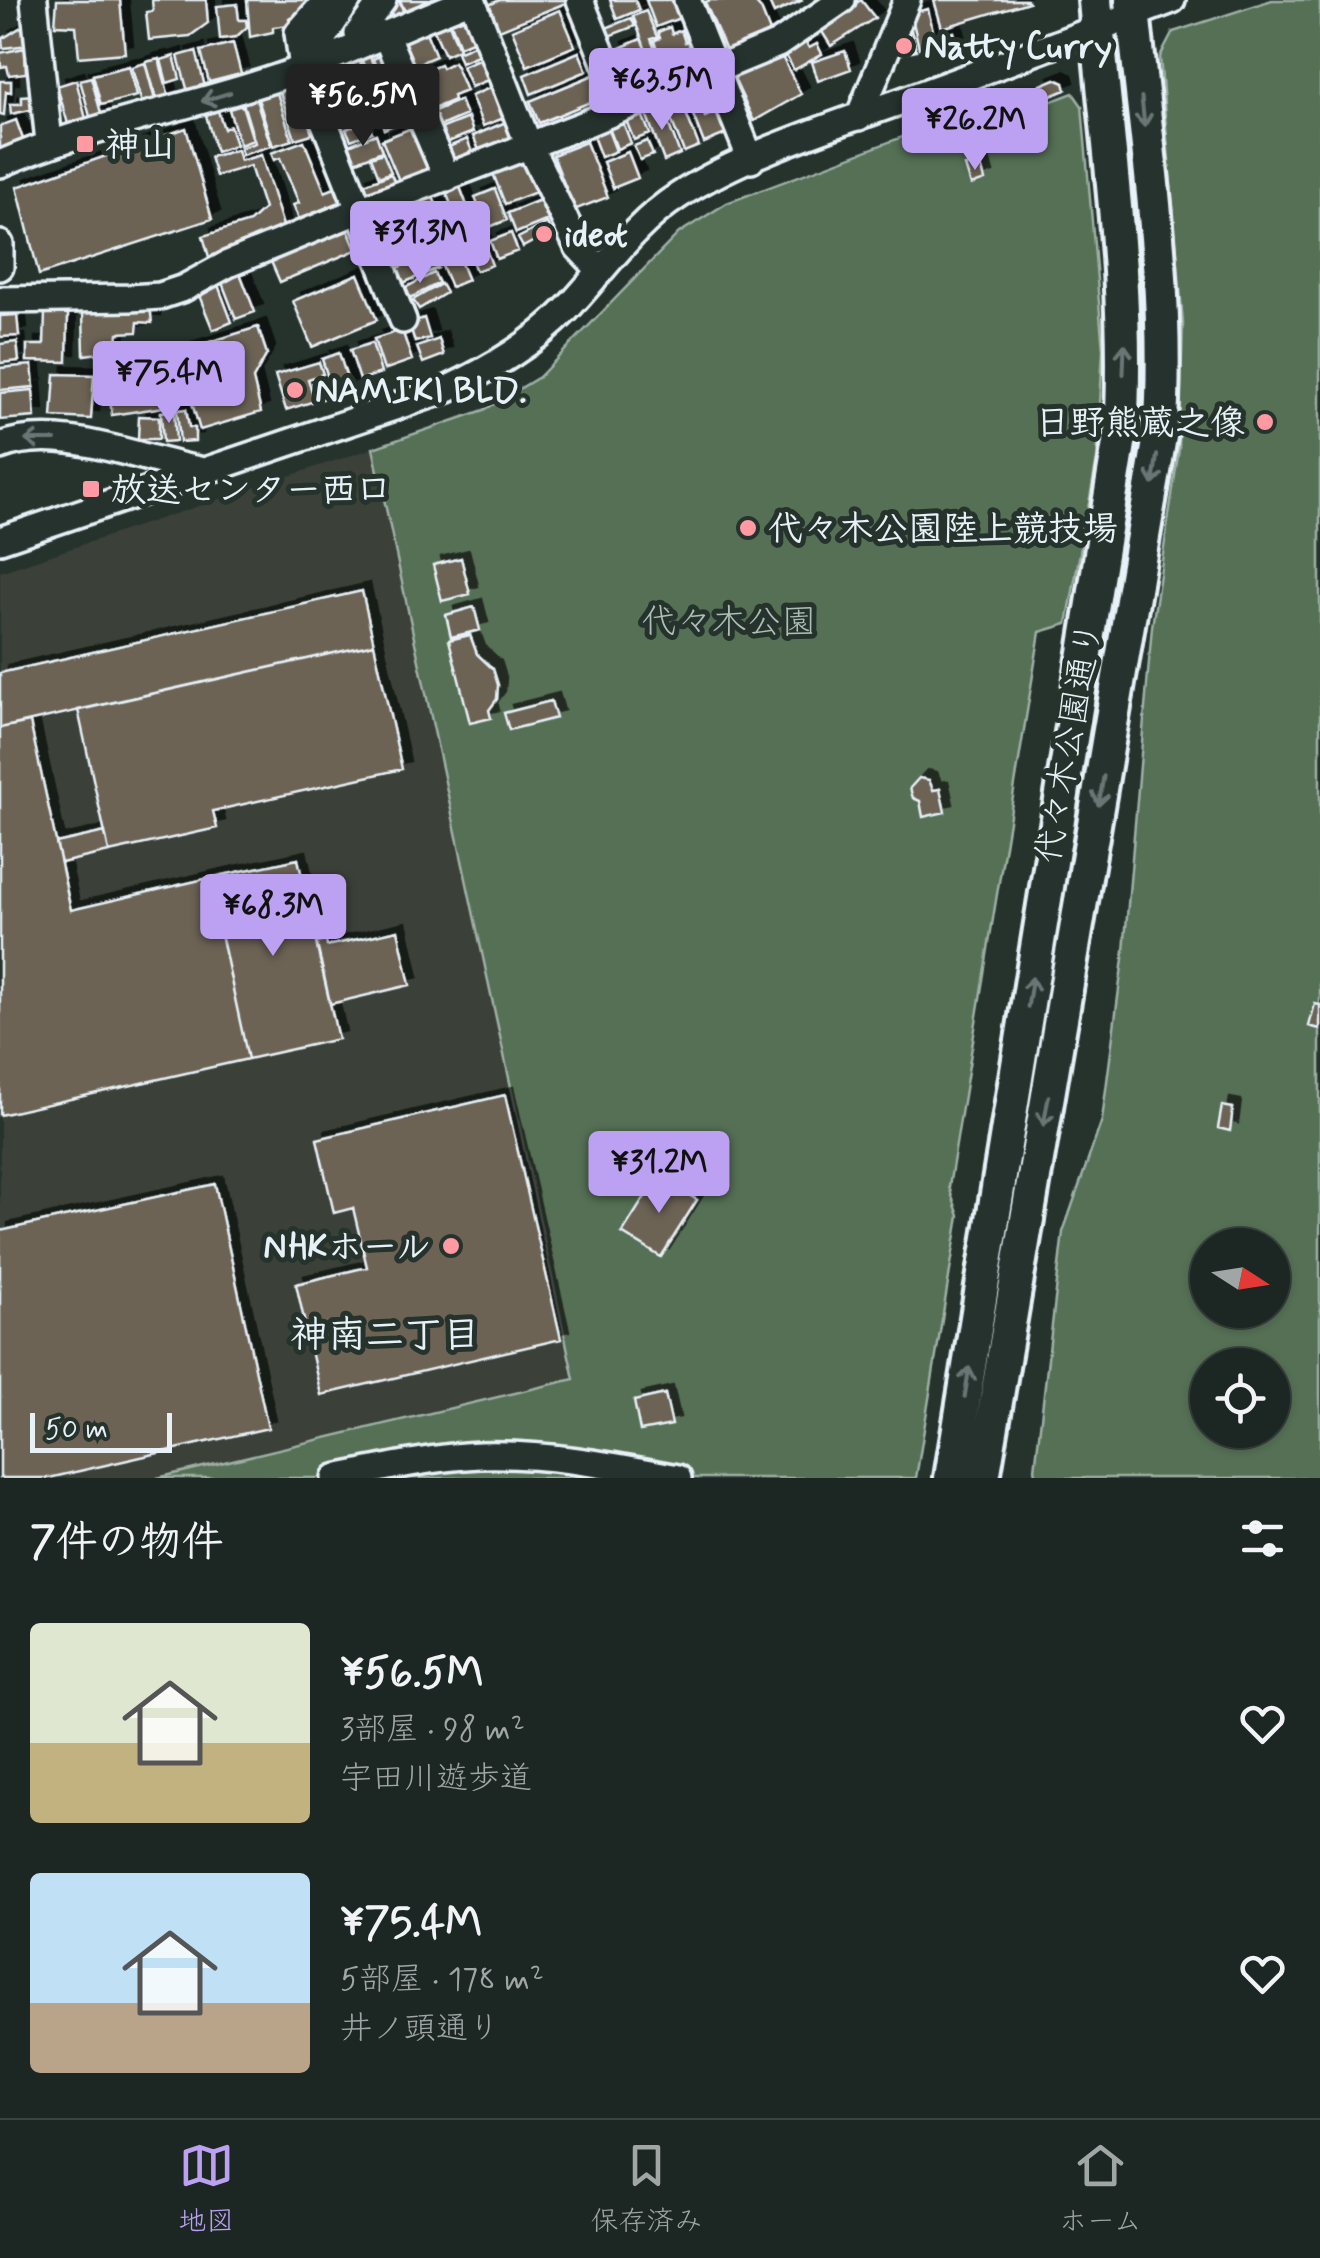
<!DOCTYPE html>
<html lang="ja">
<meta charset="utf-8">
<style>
:root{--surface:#1c2622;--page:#29322f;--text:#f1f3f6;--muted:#a0a5a5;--line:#3a4340;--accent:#bca0f2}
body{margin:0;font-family:Mynerve,"Klee One",sans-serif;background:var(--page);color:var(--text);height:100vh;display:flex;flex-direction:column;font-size:38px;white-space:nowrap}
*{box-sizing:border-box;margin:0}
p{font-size:32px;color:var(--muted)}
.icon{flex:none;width:55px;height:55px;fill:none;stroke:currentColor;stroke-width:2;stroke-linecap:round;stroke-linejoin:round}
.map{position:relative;height:1478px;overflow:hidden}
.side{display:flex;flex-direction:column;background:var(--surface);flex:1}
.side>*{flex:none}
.needle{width:65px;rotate:102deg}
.tools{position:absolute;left:1190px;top:1228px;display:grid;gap:20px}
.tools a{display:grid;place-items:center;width:100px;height:100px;border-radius:50%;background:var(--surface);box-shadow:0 2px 8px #0004,0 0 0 2px var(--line);font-size:50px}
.scale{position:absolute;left:30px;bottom:25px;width:142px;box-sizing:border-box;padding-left:10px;border:5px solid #e8f1f8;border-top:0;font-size:28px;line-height:35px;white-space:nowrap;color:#e8f1f8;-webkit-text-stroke:8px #26332d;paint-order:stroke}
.price{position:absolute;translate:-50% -85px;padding:0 22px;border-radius:10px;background:var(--accent);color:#111;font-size:32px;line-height:65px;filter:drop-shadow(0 2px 5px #0008)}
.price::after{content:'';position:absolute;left:50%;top:60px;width:30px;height:22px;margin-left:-15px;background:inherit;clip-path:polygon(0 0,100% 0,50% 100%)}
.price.current{background:#222;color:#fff}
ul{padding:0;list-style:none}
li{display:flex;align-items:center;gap:30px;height:250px;padding:0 30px}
li span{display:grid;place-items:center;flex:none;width:280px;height:200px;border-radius:10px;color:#555}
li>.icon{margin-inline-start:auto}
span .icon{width:120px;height:120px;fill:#fffc;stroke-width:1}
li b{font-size:42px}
h2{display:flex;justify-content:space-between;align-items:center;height:120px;padding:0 30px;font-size:42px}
.tab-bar{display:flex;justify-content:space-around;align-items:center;height:140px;border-top:2px solid var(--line);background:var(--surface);font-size:28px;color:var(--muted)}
.tab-bar a{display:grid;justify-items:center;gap:5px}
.tab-bar .current{color:var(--accent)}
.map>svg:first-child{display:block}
.built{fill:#3b4139}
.green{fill:#556f55;stroke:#9eb0a6;stroke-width:2.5;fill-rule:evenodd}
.building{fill:#6c6355;stroke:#e8f1f8;stroke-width:2.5;filter:url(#shadow)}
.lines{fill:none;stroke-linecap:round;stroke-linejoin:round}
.minor-casing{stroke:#e8f1f8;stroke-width:32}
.major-casing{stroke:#e8f1f8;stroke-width:40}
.minor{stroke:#26332d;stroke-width:25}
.major{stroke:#26332d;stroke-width:32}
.oneway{stroke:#6a7674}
.poi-dot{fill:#ff9aa2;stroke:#26332d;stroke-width:4}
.labels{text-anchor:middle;stroke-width:10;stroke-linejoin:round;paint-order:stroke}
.poi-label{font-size:35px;font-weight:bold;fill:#e8f1f8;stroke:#26332d;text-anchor:start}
.park-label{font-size:35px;fill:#adbdb7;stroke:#26332d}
.street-label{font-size:35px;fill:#e8f1f8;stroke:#26332d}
.neighbourhood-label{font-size:38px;font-weight:bold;fill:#e8f1f8;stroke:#26332d}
</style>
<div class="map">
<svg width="1320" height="1478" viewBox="0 0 1320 1478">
<defs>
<filter id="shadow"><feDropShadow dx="8" dy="-8" stdDeviation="0" flood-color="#0009"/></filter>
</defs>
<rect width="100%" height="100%" fill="#26332d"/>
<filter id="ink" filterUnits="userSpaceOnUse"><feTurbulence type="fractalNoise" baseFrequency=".01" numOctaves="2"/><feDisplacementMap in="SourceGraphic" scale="20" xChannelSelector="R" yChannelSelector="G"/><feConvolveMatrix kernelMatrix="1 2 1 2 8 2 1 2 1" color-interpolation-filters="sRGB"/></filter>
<g filter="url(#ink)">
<path class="built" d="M373,448L574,1379L157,1478H0V572Z"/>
<path class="green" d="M1272,0H1320V1478H1034L1063,1232L1102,1120L1124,951L1152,627L1179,449L1183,323L1160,57L1173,32ZM1208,1245H1272V1310H1208ZM1208,1365H1272V1430H1208Z
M1035,87L1047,103L1073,93L1082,106L1103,349L1097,459L1067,624L1040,632L949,1187L959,1216L916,1478H157L574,1379L373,448L484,410L539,377L679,233L727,203Z"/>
<path class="building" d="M57,0H120L125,53L79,57L76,26L55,25Z
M152,0H206L208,23L190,36L149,40L146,12L153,11Z
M247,0H306L307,10L299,11V17L289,18L290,25L273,27V32L250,37Z
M400,0H428L429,4L406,14Z
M500,0H567L568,2L497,31L486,6Z
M610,0H635L639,10L617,19Z
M646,0H674L680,18L656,27Z
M711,0H753L761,9L771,34L727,53L705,2Z
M768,0H803L774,13Z
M861,0L875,18L831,46L819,27Z
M934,0H1027L1029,2L942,28Z
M399,1L405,15L378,26L388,6Z
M237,4L239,20H246L247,27L236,37L220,39L217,6Z
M928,9L936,44L919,48L911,13Z
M560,10L575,46L527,66L512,30Z
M646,11L657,37L651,39L655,50L647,53L633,16Z
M467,13L477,39L460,46L450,21Z
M631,18L635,26L609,36L606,28Z
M448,21L459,49L445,55L433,28Z
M26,24L29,45L3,48L2,39Z
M910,26L916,50L892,56L905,27Z
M670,27L672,34L681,30L685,42L690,40L699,65L662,80L652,55L658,53L654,41L660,38L658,32Z
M425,30L436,56L410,67L399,41Z
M954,32L957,44L945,48L942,35Z
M641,39L645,48L618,59L615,50Z
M805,41L809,48L817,44L822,54L794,70L784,52Z
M233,43L241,74L209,82L201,51Z
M476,44L480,54L461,62L457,52Z
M25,48L26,73L9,75L7,66L1,67L0,53Z
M645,49L649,59L622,70L618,60Z
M196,51L205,87L188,92L178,56Z
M845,51L851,69L818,81L812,62Z
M579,52L587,71L531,94L524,75Z
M369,54L380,83L372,86L361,58Z
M384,54L392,75L381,79L373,59Z
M781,55L801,94L754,121L732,75Z
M174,56L180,79L167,83L161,60Z
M481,58L490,79L471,87L462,66Z
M159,59L169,97L157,100L146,62Z
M359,60L371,89L356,95L344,66Z
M651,61L658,79L636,88L629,70Z
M454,62L466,91L453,96L454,100L430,110L416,74L440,64L442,68Z
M145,63L155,100L142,104L132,67Z
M129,66L137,96L101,105L93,75Z
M343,66L349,82L340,86L334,70Z
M332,73L343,101L327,107L316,80Z
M596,74L605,96L539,123L530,101Z
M91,77L102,117L91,120L80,80Z
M1055,79L1064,83L1066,90L1046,98L1041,85Z
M76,80L86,119L68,124L57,86Z
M0,81H11V92L6,91L4,115L0,114Z
M714,83L722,104L706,111L697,89Z
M391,84L399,104L373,114L365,94Z
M297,86L312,134L295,139L280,92Z
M492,87L504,118L483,126L471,96Z
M695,92L701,108L689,113L683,97Z
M277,93L292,140L273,146L258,99Z
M34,95L35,109L11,114L10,104H22V96Z
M358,98L362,109L342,117L338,106Z
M680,98L699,146L684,152L665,104Z
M256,99L271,146L242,155L240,148L255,143L243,103Z
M460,100L466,115L438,127L432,112Z
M404,104L409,119L384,129L379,114Z
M661,104L680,154L664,161L645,111Z
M242,105L253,140L240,145L229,109Z
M724,109L733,131L704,143L693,115L702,111L705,117Z
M218,111L224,129L230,126L236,145L216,152L206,115Z
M641,112L650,134L634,140L625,118Z
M468,118L473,132L443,144L438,130Z
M16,120L24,142L0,151V126Z
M622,120L631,143L617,149L608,125Z
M368,121L372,132L351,140L346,129Z
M506,122L513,138L480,152L473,136Z
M606,125L616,151L601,157L591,131Z
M414,127L431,171L400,183L382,140Z
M186,128L212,219L39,275L17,187Z
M376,134L382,151L350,164L344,147Z
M467,139L473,154L450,163L444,149Z
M304,141L325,192L335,188L340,202L299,219L293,205L299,203L280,158L274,160L271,153Z
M647,141L653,155L640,160L634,146Z
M586,142L608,197L574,210L553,155Z
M237,150L240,161L261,155L284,229L209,257L203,236L250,222L264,209L250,166L216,176L210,157Z
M628,152L638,178L613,188L603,162Z
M383,153L391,172L379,177L371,157Z
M522,158L536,192L505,204L492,171Z
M980,162L985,180L971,185L965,166Z
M391,174L396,185L364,198L359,186Z
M460,187L478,235L465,240L446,192Z
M495,189L507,220L487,228L475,197Z
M433,197L468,280L451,287L416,205Z
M540,200L548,220L516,233L508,213Z
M411,202L424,234L411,240L398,208Z
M395,208L407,240L387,249L374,217Z
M547,223L551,232L523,247L518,238Z
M346,225L356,250L280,282L269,257Z
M511,233L518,251L497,259L490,241Z
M425,238L430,250L395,264L390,253Z
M484,244L492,265L476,271L468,251Z
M432,253L438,268L403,283L397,268Z
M240,273L255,312L236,319L221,280Z
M434,273L439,283L406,300L401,290Z
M358,274L377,320L312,347L293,301Z
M441,284L446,293L419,309L413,300Z
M218,285L232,322L213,330L198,293Z
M150,306L152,323L138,322L137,332L118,333L116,351L84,355L83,312Z
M45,312H68L67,362L27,361V345H44Z
M17,315L19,336L0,337V316Z
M424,318L430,338L415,342L409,323Z
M258,327L267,354L253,379L261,412L200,430L177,352Z
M402,330L412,360L384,370L374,339Z
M439,339L444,355L423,363L417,347Z
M17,342L19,361L0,363V344Z
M372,343L381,373L360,380L350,350Z
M339,353L350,388L333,393L322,359Z
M163,361L170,406L112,415L106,370Z
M319,362L323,374L308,379L315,401L286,410L275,375Z
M32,365L34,387L0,390V368Z
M55,374L94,375L91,419L52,417Z
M323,379L329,397L319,400L313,383Z
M33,390L35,417L0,420V393Z
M186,409L189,427L195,428V441L180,442L177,410Z
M174,410L176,441L163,442L161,412Z
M139,416L159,417V439H138Z
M461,558L470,594L442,601L433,565Z
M362,591L374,644L0,728V673Z
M474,607L480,630L451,637L446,615Z
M470,635L477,654L493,669L498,685L497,699L489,710L491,718L470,723L449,640Z
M374,644L402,769L213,811L217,828L109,852L78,710Z
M551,701L556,718L509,730L504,713Z
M30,722L71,910L209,878L248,1059L0,1115V728Z
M919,778L929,780L933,790L940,789L945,812L923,817L920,801L913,798L910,788Z
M105,832L109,852L61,863L56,843Z
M298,859L338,1039L248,1059L209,878Z
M398,930L410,985L330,1004L316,943L326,941L327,946Z
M1315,1004L1320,1005V1029L1309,1026Z
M505,1095L561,1339L321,1395L296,1284L367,1267L353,1208L334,1213L317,1139Z
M1222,1106L1233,1108L1230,1131L1218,1128Z
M658,1176L697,1200L661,1257L622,1233Z
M215,1184L268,1428L49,1478H0V1231Z
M665,1394L672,1425L640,1431L634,1401Z"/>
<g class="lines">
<g class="minor-casing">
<path id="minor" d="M34,0L49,142
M327,0L298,33L303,68L403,320
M472,0L528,143L578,247L599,269
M580,0L623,107
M687,0L751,160
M386,36L447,178
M362,44L358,34L383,0
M303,68L348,0
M859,117L907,0
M0,164C91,124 191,108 285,75C348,53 408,23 470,0
M0,244V267
M0,300L130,298L160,296L184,288L228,264L360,210L580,126L778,44L842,0
M0,446C60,423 138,459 199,470
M0,540L448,389C492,368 533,344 567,309C604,270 633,225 678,196C743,154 829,127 902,101C992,69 1082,34 1172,0
M335,1478C383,1468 432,1457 480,1455C546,1453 613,1466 678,1478"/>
</g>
<g class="major-casing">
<path id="major" d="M951,1478L1121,431C1130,287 1107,144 1095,0
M983,1478L1160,436C1171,291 1146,144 1132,0"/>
</g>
<use href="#minor" class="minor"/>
<use href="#major" class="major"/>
</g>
<defs><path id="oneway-shaft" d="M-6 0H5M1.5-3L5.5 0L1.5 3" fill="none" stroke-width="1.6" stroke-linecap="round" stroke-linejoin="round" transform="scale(2.5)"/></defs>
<g class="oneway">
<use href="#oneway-shaft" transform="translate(216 97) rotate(163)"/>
<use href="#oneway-shaft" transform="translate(1143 112) rotate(84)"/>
<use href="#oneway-shaft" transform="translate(1124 359) rotate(-88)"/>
<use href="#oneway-shaft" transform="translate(40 440) rotate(-180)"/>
<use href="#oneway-shaft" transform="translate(1155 470) rotate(98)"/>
<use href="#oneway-shaft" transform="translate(1101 791) rotate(100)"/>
<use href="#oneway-shaft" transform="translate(1030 992) rotate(-81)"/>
<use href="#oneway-shaft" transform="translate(1046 1111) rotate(100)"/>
<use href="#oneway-shaft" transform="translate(967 1382) rotate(-81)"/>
</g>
</g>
<g class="poi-dot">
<circle cx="904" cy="46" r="10"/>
<rect x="75" y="134" width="20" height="20" rx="5"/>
<circle cx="544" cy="234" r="10"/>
<circle cx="295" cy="390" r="10"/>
<circle cx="1265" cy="422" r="10"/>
<rect x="81" y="479" width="20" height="20" rx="5"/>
<circle cx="748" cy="528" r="10"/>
<circle cx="451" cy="1246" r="10"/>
</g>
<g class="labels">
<g class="poi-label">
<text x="924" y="58">Natty Curry</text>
<text x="105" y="156">神山</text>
<text x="564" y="246">ideot</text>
<text x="315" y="402">NAMIKI BLD.</text>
<text x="1245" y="434" text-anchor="end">日野熊蔵之像</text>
<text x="111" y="501">放送センター西口</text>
<text x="768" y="540">代々木公園陸上競技場</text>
<text x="431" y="1258" text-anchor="end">NHKホール</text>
</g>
<g class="park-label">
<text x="729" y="633">代々木公園</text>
</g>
<g class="street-label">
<text transform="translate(1068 742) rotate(-80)" y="12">代々木公園通り</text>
</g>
<g class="neighbourhood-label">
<text x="385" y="1347">神南二丁目</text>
</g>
</g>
</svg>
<div class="tools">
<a><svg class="needle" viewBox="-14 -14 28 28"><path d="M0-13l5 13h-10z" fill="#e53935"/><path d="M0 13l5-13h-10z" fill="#a0a5a5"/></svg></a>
<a><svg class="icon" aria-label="locate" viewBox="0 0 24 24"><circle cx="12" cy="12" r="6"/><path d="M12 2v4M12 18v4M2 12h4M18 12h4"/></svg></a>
</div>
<div class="scale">50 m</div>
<b class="price" style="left:662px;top:133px">¥63.5M</b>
<b class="price current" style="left:363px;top:149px">¥56.5M</b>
<b class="price" style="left:975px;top:173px">¥26.2M</b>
<b class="price" style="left:420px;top:286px">¥31.3M</b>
<b class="price" style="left:169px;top:426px">¥75.4M</b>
<b class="price" style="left:273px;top:959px">¥68.3M</b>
<b class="price" style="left:659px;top:1216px">¥31.2M</b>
</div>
<section class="side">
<h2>7件の物件<svg class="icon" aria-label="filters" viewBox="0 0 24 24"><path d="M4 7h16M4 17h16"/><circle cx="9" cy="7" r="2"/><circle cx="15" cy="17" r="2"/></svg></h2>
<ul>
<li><span style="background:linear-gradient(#dfe7d0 60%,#c2b280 0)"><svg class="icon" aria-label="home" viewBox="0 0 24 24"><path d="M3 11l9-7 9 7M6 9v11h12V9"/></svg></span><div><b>¥56.5M</b><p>3部屋 · 98 m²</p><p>宇田川遊歩道</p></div><svg class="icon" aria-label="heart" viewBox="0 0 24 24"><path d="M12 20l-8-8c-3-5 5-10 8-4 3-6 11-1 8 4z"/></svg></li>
<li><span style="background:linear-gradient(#bfe0f5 65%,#b9a48a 0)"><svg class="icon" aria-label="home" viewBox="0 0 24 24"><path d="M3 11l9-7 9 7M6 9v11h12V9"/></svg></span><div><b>¥75.4M</b><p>5部屋 · 178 m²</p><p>井ノ頭通り</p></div><svg class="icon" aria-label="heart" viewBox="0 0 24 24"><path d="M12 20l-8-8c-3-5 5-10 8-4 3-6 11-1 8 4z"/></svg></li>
</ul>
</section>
<nav class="tab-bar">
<a class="current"><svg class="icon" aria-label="map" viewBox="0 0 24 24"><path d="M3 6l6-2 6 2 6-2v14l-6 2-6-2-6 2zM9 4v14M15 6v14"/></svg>地図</a>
<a><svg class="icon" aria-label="saved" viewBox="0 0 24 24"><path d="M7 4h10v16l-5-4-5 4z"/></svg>保存済み</a>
<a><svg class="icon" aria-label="home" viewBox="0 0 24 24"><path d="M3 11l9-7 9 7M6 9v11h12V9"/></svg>ホーム</a>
</nav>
